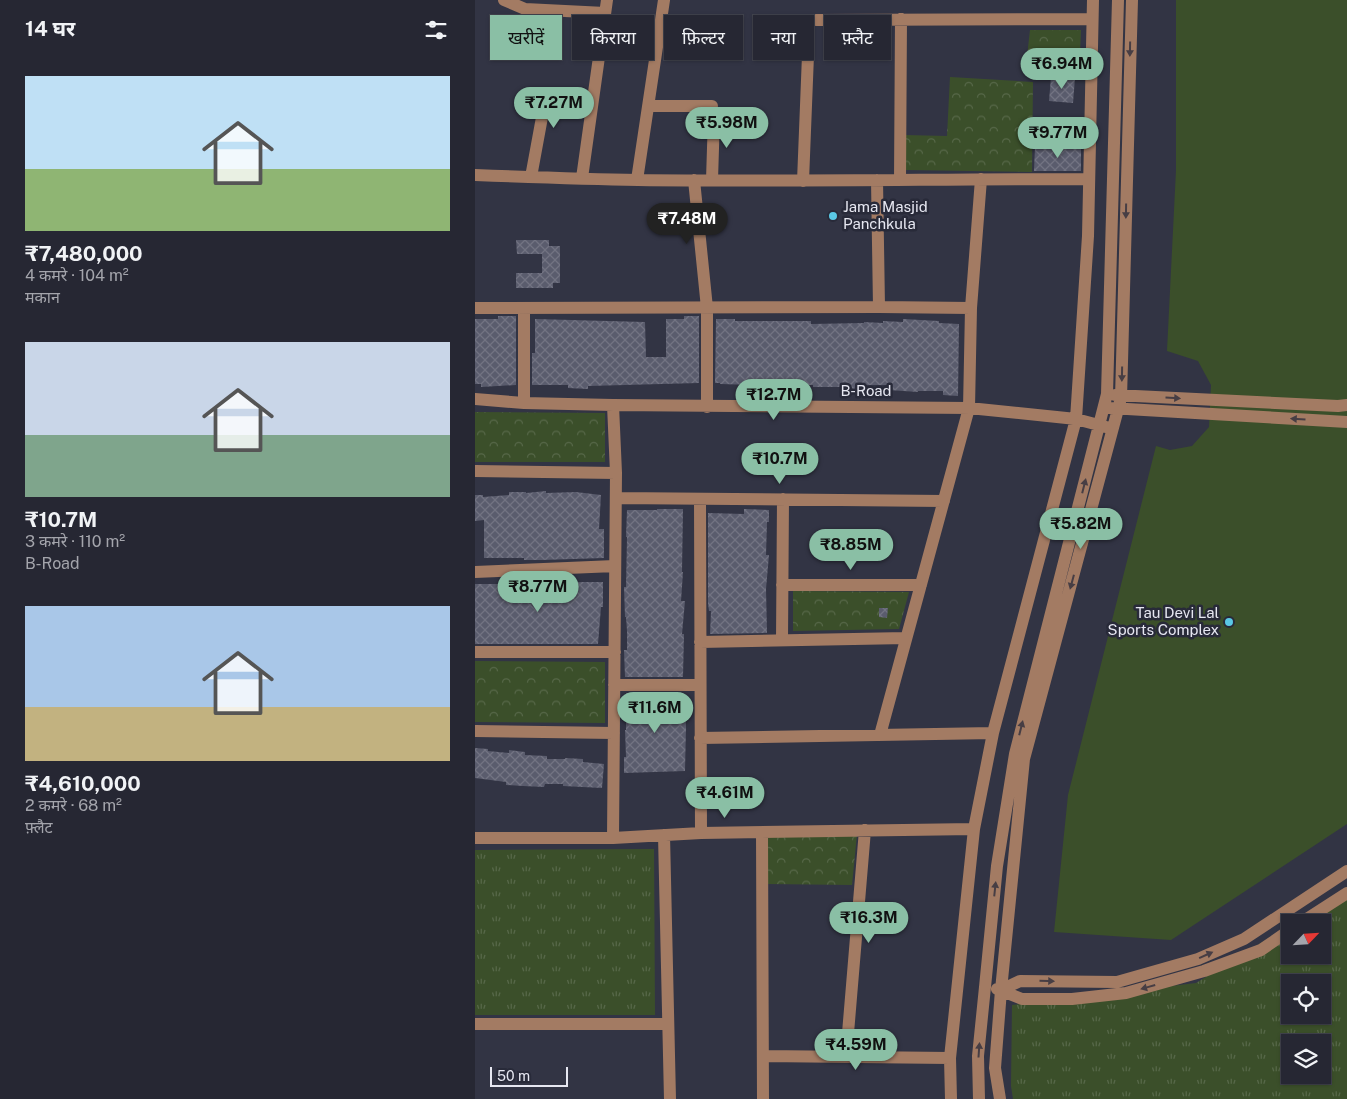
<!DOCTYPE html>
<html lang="hi">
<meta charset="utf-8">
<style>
:root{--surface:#262733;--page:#2e2f3b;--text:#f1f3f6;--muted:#a4a5ac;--line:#42444e;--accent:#8abfa5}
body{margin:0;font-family:"Public Sans","Noto Sans Devanagari",sans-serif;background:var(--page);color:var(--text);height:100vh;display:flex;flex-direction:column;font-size:19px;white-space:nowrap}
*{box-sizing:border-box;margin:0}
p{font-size:16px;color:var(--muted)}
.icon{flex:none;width:28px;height:28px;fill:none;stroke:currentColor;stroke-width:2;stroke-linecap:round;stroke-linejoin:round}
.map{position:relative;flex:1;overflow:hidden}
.side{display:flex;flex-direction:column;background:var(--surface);width:475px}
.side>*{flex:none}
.guide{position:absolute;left:15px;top:15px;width:475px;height:45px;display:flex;gap:10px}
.needle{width:32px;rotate:65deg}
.fabs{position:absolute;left:806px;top:914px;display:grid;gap:10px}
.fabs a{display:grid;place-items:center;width:50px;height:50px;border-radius:0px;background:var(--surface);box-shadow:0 1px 4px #0004,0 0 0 1px var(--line);font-size:25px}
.scale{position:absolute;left:15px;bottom:12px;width:78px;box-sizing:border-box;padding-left:5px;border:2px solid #e6e7f1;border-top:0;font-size:14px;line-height:18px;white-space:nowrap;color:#e6e7f1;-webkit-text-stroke:4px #282a39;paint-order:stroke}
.price{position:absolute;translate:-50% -42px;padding:0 11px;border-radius:18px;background:var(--accent);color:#111;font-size:16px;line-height:32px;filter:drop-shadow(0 1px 2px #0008)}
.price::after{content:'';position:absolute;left:50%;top:30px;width:15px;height:11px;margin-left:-8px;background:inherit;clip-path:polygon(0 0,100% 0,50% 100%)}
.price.current{background:#222;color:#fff}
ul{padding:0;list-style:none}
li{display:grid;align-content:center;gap:10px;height:265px;padding:0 25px}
li span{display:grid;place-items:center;height:155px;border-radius:0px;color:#555}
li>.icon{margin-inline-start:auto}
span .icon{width:90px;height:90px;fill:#fffc;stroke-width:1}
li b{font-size:21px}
h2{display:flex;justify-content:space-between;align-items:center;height:60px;padding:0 25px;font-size:21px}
.tag{padding:0 18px;border-radius:0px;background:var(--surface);box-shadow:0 1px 4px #0004,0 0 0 1px var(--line);font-size:18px;line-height:45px}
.tag.current{background:var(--accent);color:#111}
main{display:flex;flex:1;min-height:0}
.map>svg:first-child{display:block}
.grass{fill:url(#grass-tufts);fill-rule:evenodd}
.park{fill:url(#park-crowns)}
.garden{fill:#3b4f2a}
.building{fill:url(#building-cross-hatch)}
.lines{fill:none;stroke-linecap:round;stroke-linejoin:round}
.minor{stroke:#a37b63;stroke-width:12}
.oneway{fill:#473e44}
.poi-dot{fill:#5ac8e5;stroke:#282a39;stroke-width:2}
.labels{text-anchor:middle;stroke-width:5;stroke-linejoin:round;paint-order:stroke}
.poi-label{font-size:15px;fill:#e6e7f1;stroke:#282a39;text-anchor:start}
.street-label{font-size:15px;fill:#e6e7f1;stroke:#282a39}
</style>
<main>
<section class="side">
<h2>14 घर<svg class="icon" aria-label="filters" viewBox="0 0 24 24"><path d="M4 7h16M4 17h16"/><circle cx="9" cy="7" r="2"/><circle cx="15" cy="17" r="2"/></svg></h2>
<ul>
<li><span style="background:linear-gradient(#bfe0f5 60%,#8fb573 0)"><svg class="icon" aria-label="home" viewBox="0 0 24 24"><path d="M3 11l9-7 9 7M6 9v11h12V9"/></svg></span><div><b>₹7,480,000</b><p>4 कमरे · 104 m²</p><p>मकान</p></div></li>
<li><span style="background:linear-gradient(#c9d6e8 60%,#7fa58c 0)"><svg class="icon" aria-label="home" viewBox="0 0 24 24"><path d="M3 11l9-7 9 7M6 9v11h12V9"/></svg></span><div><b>₹10.7M</b><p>3 कमरे · 110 m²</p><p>B-Road</p></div></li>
<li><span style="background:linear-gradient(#a9c7e8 65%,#c2b280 0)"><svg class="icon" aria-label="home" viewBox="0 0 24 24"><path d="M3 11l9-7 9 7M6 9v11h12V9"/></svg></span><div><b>₹4,610,000</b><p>2 कमरे · 68 m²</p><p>फ़्लैट</p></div></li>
</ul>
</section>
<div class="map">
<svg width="872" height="1099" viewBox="0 0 872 1099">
<defs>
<pattern id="grass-tufts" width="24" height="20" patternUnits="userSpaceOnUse" patternTransform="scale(1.25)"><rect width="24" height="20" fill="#3b4f2a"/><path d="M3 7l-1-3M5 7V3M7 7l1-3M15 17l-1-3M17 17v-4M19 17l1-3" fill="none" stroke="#576849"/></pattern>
<pattern id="park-crowns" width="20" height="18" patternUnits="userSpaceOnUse" patternTransform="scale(1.25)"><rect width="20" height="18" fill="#3b4f2a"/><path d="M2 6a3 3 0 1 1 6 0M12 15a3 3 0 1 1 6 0" fill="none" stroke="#576849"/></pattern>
<pattern id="building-cross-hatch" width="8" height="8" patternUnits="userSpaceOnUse" patternTransform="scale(1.25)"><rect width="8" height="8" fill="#5a5c6d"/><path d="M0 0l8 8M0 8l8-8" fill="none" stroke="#727382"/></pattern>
</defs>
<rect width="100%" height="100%" fill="#323444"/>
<path class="grass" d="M179,849L180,1015H0V850Z
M872,887V1099H538L536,1086L537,1005L721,983L815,925V955H848V922H819ZM815,982H848V1015H815ZM815,1042H848V1075H815Z"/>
<path class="park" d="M555,30H606L604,78L550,74Z
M475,77L558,82L557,172L431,170L429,135L472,136Z
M0,412L130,413V462H0Z
M318,591L434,592L424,629L318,631Z
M0,661L130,662V723L0,722Z
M382,834L377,885L291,884L293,837Z"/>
<path class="garden" d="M701,0H872V824L696,940L579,932L593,795L681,446L695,450L717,446L734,427L736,385L723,361L692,351L701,170Z"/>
<path class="building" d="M576,77L600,78L598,103L574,101Z
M560,146H606V171H559Z
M41,240H74V246H85V283H78V288H41V273H67V254H42Z
M23,316H41V385L6,387V384H0V319H23Z
M209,316H224V383L113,386V389L93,388V385H57V353H60V319L170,322L171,357H191V319H209Z
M241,319H260V321H336V324L389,323V322L408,323V321L428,322V319L464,321V323L484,324L483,396L468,395V391H443V392L414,390V385H391V392H370V387H338V385H316V387H278V385L245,384V383H240Z
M71,491V493L101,492L126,495L124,529H129V558L67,560H49V558H9V520L0,521V495H8V497L34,495V492H51V493Z
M182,509H208L207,572H208L206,601H210L207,634H209L208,677H150L149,650H152V631L151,617H150L149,587H151L152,537H151L152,510H182Z
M269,509L294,510V522H292L291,555H294L291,589L292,633L235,634L236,611H234L233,603V513L269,514Z
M62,582H128V607H126L123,644H0V584H62Z
M404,608H413L412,618L404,617Z
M151,693H179V698L210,697L211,727L210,771L149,773V757H151L150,730H151V714H149V695H151Z
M0,748L13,749V751L34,753V750L50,752V755L72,756V759H90V758L108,759V762L129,764L127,788L88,786V784H70L69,787L48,786L31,785V782L0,778Z"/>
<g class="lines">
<path class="minor" d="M29,0L50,9L130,13
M341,20L617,19
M173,106H237
M0,175C54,177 108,179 163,180C313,182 463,179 613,179
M56,177L70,101L75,97L117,103
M107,178L132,0
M162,180L189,0
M219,180L232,308V407
M237,180L239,116
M402,180L404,307
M425,180L426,19
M328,181L333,55
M0,308L404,307L496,308
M640,395L863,406L872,405
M0,399L49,403L138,405L494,408L601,419L631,427
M49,403V308
M635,408L872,422
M0,471L141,473
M141,498L469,501
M225,499L226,833
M0,572L140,566
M307,585H446
M307,640L308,499
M225,642L431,638
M0,652H140
M139,685H225
M0,731L139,733
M405,735L494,408L496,308L506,179
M225,738L518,733
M287,833L288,1099
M189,835L195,1099
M0,838H138L226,833L499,829
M138,838L141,473L138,405
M827,922L872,893
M522,989L547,999H597L651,993L729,971L786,950L815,930
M526,990L545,981L642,982L723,959L769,939L872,871
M0,1024H192
M288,1056L475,1058
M371,1057L390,830
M476,1099L475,1058L499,829L518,733L601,419L613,236L618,0
M504,1099L503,1056L510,987L522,866L540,754L632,394L643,0
M525,1099L520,1068L526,990L549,759L646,398L657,0"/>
</g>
<defs><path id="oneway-solid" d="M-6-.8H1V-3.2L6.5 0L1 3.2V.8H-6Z" transform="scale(1.25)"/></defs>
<g class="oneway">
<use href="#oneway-solid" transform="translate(655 49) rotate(91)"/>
<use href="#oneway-solid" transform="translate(651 211) rotate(91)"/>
<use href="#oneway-solid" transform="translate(647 374) rotate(91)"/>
<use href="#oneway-solid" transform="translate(698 398) rotate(3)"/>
<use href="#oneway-solid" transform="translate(823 419) rotate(-177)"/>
<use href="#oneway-solid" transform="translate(609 486) rotate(-76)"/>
<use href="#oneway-solid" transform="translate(597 582) rotate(105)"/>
<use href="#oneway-solid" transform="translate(546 728) rotate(-76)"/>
<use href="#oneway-solid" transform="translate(520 889) rotate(-84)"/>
<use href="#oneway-solid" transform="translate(731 955) rotate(-24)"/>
<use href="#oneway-solid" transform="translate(572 981) rotate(1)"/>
<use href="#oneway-solid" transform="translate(673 987) rotate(164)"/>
<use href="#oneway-solid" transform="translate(504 1050) rotate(-86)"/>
</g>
<g class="poi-dot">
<circle cx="358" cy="216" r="5"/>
<circle cx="754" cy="622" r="5"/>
</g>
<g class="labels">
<g class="poi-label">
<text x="368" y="212">Jama Masjid<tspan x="368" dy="17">Panchkula</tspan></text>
<text x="744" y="618" text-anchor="end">Tau Devi Lal<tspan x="744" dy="17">Sports Complex</tspan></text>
</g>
<g class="street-label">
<text x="391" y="396">B-Road</text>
</g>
</g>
</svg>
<div class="fabs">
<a><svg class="needle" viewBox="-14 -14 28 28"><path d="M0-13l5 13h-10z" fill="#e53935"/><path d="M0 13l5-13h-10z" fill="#a4a5ac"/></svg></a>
<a><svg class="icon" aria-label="locate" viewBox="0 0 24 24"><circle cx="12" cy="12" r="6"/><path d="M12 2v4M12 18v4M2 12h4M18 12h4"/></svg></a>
<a><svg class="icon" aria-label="layers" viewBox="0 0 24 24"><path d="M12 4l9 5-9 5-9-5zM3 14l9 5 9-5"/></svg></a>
</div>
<div class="scale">50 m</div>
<b class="price" style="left:587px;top:90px">₹6.94M</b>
<b class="price" style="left:79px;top:129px">₹7.27M</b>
<b class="price" style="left:252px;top:149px">₹5.98M</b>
<b class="price" style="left:583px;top:159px">₹9.77M</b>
<b class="price current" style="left:212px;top:245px">₹7.48M</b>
<b class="price" style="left:299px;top:421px">₹12.7M</b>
<b class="price" style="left:305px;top:485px">₹10.7M</b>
<b class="price" style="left:606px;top:550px">₹5.82M</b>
<b class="price" style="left:376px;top:571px">₹8.85M</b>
<b class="price" style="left:63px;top:613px">₹8.77M</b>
<b class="price" style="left:180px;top:734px">₹11.6M</b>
<b class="price" style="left:250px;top:819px">₹4.61M</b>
<b class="price" style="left:394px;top:944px">₹16.3M</b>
<b class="price" style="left:381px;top:1071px">₹4.59M</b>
<div class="guide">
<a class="tag current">खरीदें</a>
<a class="tag">किराया</a>
<a class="tag">फ़िल्टर</a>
<a class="tag">नया</a>
<a class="tag">फ़्लैट</a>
</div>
</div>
</main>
